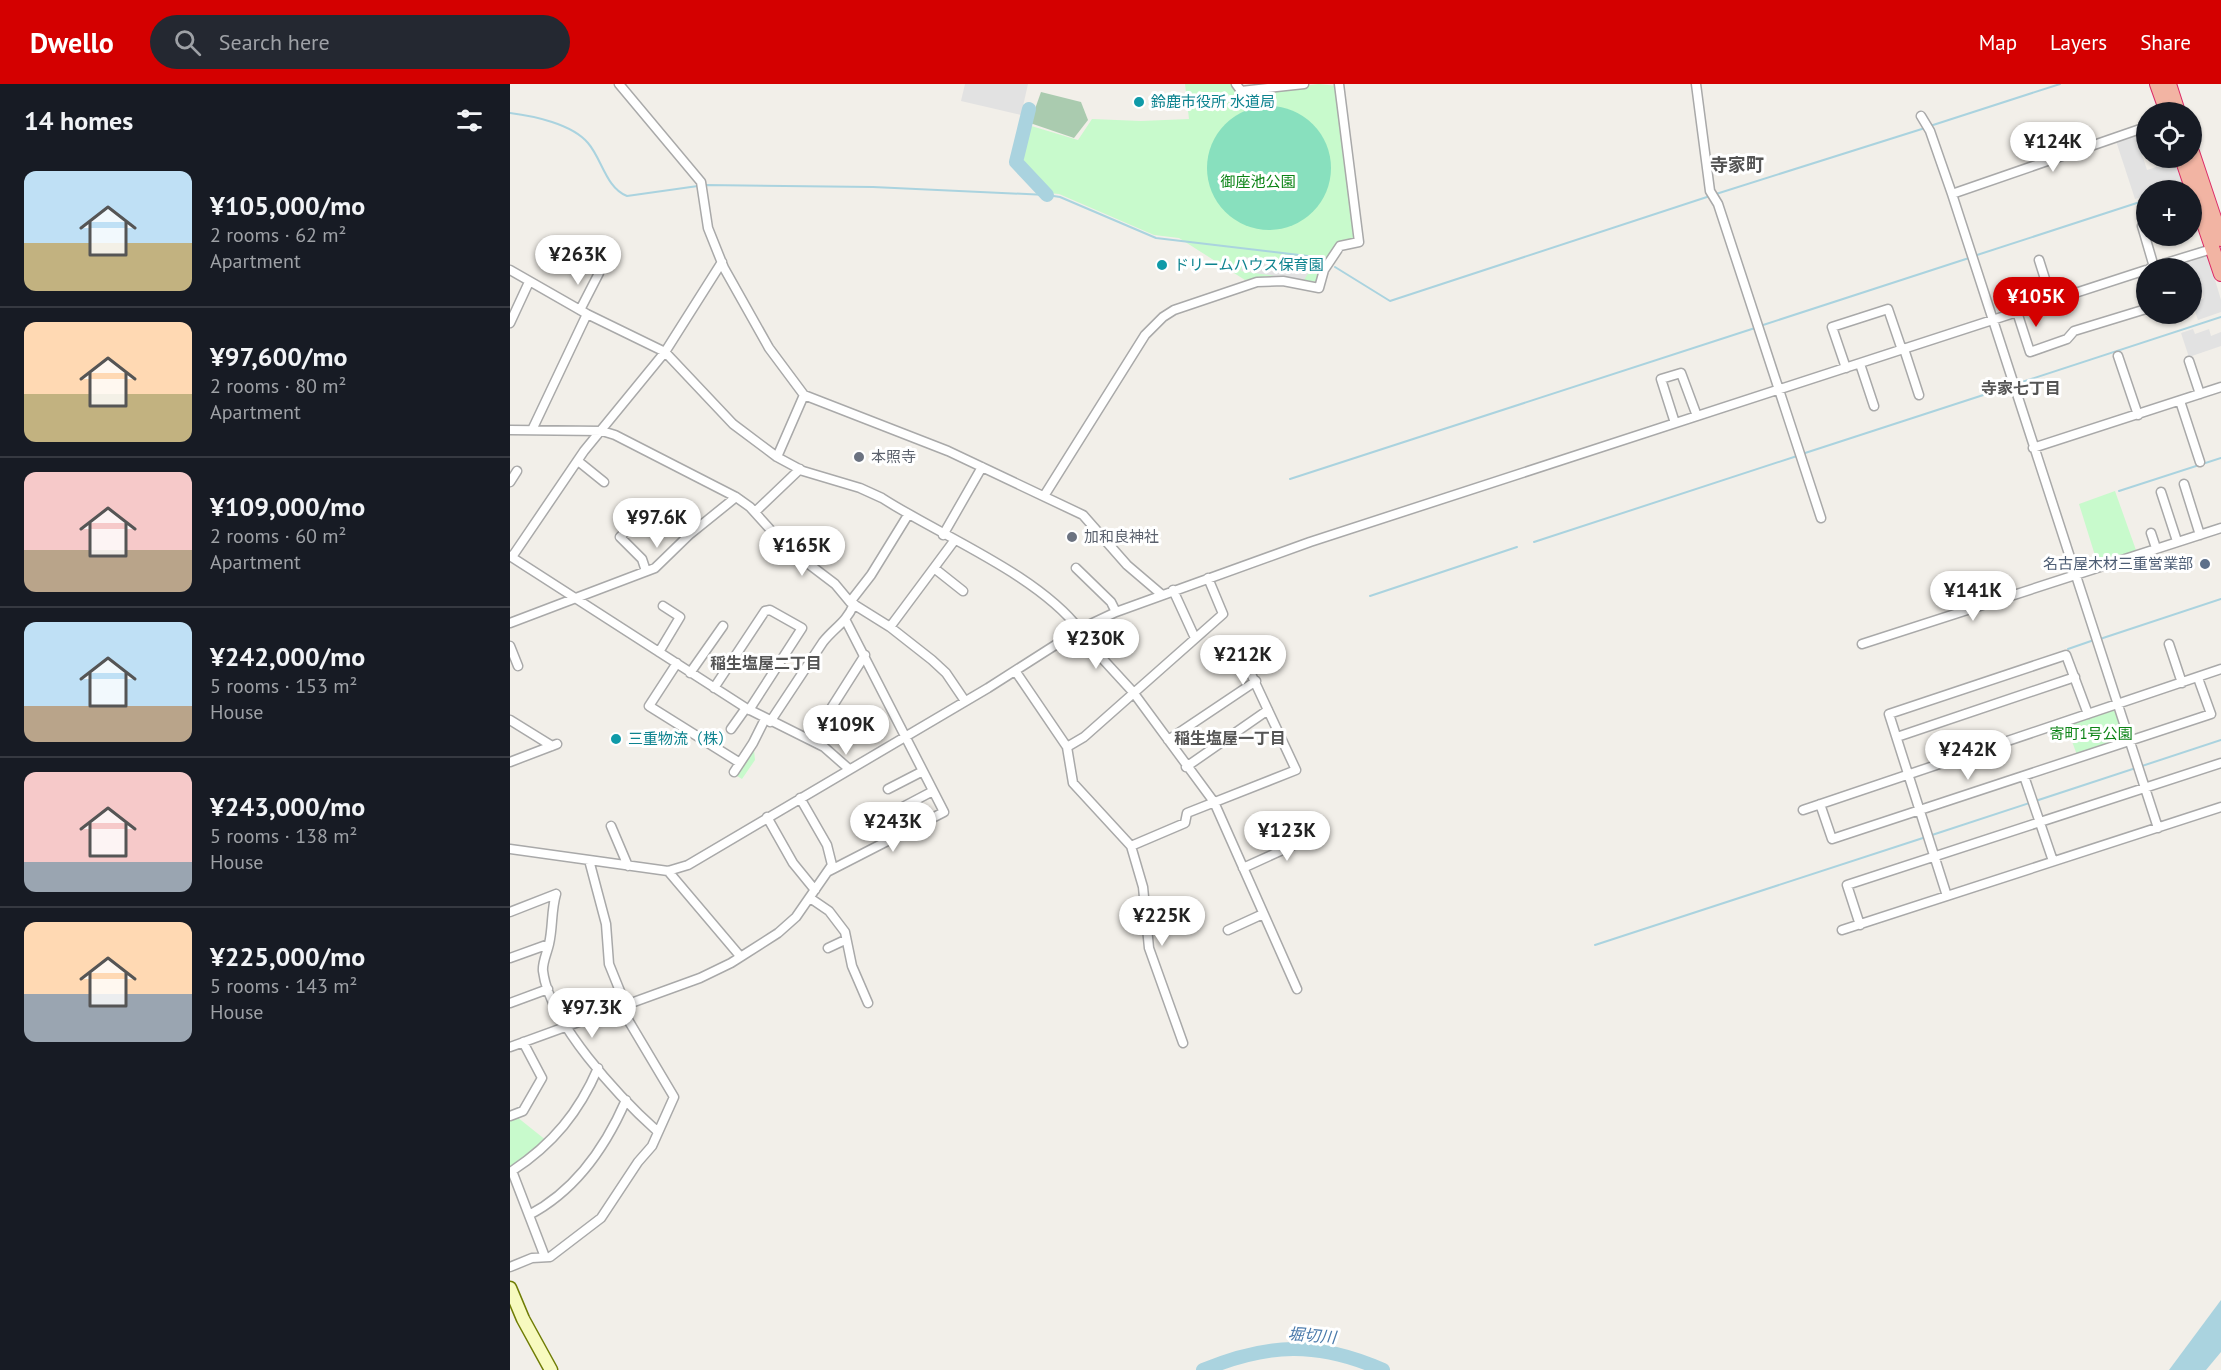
<!DOCTYPE html>
<meta charset="utf-8">
<style>
:root{--surface:#171b24;--page:#242831;--text:#f1f3f6;--muted:#9ea1a6;--line:#363941;--accent:#d40000}
body{margin:0;font-family:"PT Sans","Noto Sans JP",sans-serif;background:var(--page);color:var(--text);height:100vh;display:flex;flex-direction:column;font-size:22px;white-space:nowrap}
*{box-sizing:border-box;margin:0}
p{font-size:20px;color:var(--muted)}
.icon{flex:none;width:33px;height:33px;fill:none;stroke:currentColor;stroke-width:2;stroke-linecap:round;stroke-linejoin:round}
.map{position:relative;flex:1;overflow:hidden}
.sheet{display:flex;flex-direction:column;background:var(--surface);width:510px}
.sheet>*{flex:none}
.controls{position:absolute;left:1626px;top:18px;display:grid;gap:12px}
.controls a{display:grid;place-items:center;width:66px;height:66px;border-radius:50%;background:var(--surface);box-shadow:0 2px 4px #0004;font-size:30px}
.price{position:absolute;translate:-50% -51px;padding:0 14px;border-radius:21px;background:#fff;color:#222;font-size:20px;line-height:39px;filter:drop-shadow(0 2px 3px #0008)}
.price::after{content:'';position:absolute;left:50%;top:36px;width:18px;height:14px;margin-left:-9px;background:inherit;clip-path:polygon(0 0,100% 0,50% 100%)}
.price.selected{background:var(--accent);color:#fff}
ul{padding:0;list-style:none}
li{display:flex;align-items:center;gap:18px;height:150px;padding:0 24px}
li+li{border-top:2px solid var(--line)}
li span{display:grid;place-items:center;flex:none;width:168px;height:120px;border-radius:12px;color:#555}
li>.icon{margin-inline-start:auto}
span .icon{width:72px;height:72px;fill:#fffc;stroke-width:1}
li b{font-size:26px}
h2{display:flex;justify-content:space-between;align-items:center;height:72px;padding:0 24px;font-size:26px}
header{display:flex;align-items:center;gap:36px;box-sizing:border-box;height:84px;padding:0 30px;background:var(--accent);color:#fff}
header strong{font-size:28px}
nav{display:flex;gap:33px;margin-inline-start:auto;font-size:21px}
.search{width:420px;height:54px;background:var(--page);display:flex;align-items:center;gap:15px;box-sizing:border-box;padding:0 21px;border-radius:33px;color:var(--muted);font-size:22px}
main{display:flex;flex:1;min-height:0}
.map>svg:first-child{display:block}
.cemetery{fill:#aacbaf}
.park{fill:#c8facc}
.pitch{fill:#88e0be}
.parking{fill:#e2e2e2}
.water{fill:#aad3df}
.lines{fill:none;stroke-linecap:round;stroke-linejoin:round}
.stream{stroke:#aad3df;stroke-width:2}
.river{stroke:#aad3df;stroke-width:14}
.minor-casing{stroke:#a9a9a9;stroke-width:11}
.secondary-casing{stroke:#707d05;stroke-width:15}
.trunk-casing{stroke:#dc2a67;stroke-width:16}
.minor{stroke:#fff;stroke-width:8}
.secondary{stroke:#f7fabf;stroke-width:12}
.trunk{stroke:#f2b4a3;stroke-width:14}
.culture-dot{fill:#0f9aa8;stroke:#fff;stroke-width:2}
.worship-dot{fill:#6b7280;stroke:#fff;stroke-width:2}
.service-dot{fill:#5c6f8a;stroke:#fff;stroke-width:2}
.labels{text-anchor:middle;stroke-width:6;stroke-linejoin:round;paint-order:stroke}
.culture-label{font-size:15px;fill:#0d838f;stroke:#fff;text-anchor:start}
.park-label{font-size:15px;fill:#0c8416;stroke:#fff}
.worship-label{font-size:15px;fill:#5b616d;stroke:#fff;text-anchor:start}
.service-label{font-size:15px;fill:#4e5e75;stroke:#fff;text-anchor:end}
.neighbourhood-label{font-size:16px;font-weight:bold;fill:#555;stroke:#fff}
.water-label{font-size:16px;font-style:italic;fill:#4a7aab;stroke:#fff}
.quarter-label{font-size:18px;font-weight:bold;fill:#555;stroke:#fff}
</style>
<header>
<strong>Dwello</strong>
<div class="search"><svg class="icon" aria-label="search" viewBox="0 0 24 24"><circle cx="10" cy="10" r="6"/><path d="M15 15l6 6"/></svg>Search here</div>
<nav><a>Map</a><a>Layers</a><a>Share</a></nav>
</header>
<main>
<section class="sheet">
<h2>14 homes<svg class="icon" aria-label="filters" viewBox="0 0 24 24"><path d="M4 7h16M4 17h16"/><circle cx="9" cy="7" r="2"/><circle cx="15" cy="17" r="2"/></svg></h2>
<ul>
<li><span style="background:linear-gradient(#bfe0f5 60%,#c2b280 0)"><svg class="icon" aria-label="home" viewBox="0 0 24 24"><path d="M3 11l9-7 9 7M6 9v11h12V9"/></svg></span><div><b>¥105,000/mo</b><p>2 rooms · 62 m²</p><p>Apartment</p></div></li>
<li><span style="background:linear-gradient(#ffd9b3 60%,#c2b280 0)"><svg class="icon" aria-label="home" viewBox="0 0 24 24"><path d="M3 11l9-7 9 7M6 9v11h12V9"/></svg></span><div><b>¥97,600/mo</b><p>2 rooms · 80 m²</p><p>Apartment</p></div></li>
<li><span style="background:linear-gradient(#f6c9c9 65%,#b9a48a 0)"><svg class="icon" aria-label="home" viewBox="0 0 24 24"><path d="M3 11l9-7 9 7M6 9v11h12V9"/></svg></span><div><b>¥109,000/mo</b><p>2 rooms · 60 m²</p><p>Apartment</p></div></li>
<li><span style="background:linear-gradient(#bfe0f5 70%,#b9a48a 0)"><svg class="icon" aria-label="home" viewBox="0 0 24 24"><path d="M3 11l9-7 9 7M6 9v11h12V9"/></svg></span><div><b>¥242,000/mo</b><p>5 rooms · 153 m²</p><p>House</p></div></li>
<li><span style="background:linear-gradient(#f6c9c9 75%,#9aa5b1 0)"><svg class="icon" aria-label="home" viewBox="0 0 24 24"><path d="M3 11l9-7 9 7M6 9v11h12V9"/></svg></span><div><b>¥243,000/mo</b><p>5 rooms · 138 m²</p><p>House</p></div></li>
<li><span style="background:linear-gradient(#ffd9b3 60%,#9aa5b1 0)"><svg class="icon" aria-label="home" viewBox="0 0 24 24"><path d="M3 11l9-7 9 7M6 9v11h12V9"/></svg></span><div><b>¥225,000/mo</b><p>5 rooms · 143 m²</p><p>House</p></div></li>
</ul>
</section>
<div class="map">
<svg width="1711" height="1286" viewBox="0 0 1711 1286">
<rect width="100%" height="100%" fill="#f2efe9"/>
<path class="cemetery" d="M531,8L571,18L578,36L564,54L520,39Z"/>
<path class="park" d="M675,0H723L729,10L809,0L827,2L846,154C822,159 813,175 807,198L757,192L735,196L669,154L644,151L549,110L537,109V104L508,77L518,41L568,56L582,35L631,37L679,35Z
M1605,407L1627,469L1588,481L1569,420Z
M1602,626L1607,629L1615,651L1612,657L1567,671L1556,641Z
M244,666L245,676L232,695L227,692Z
M7,1033L37,1057L0,1084V1036Z"/>
<path class="pitch" d="M697 84a62 62 0 1 1 124 0a62 62 0 1 1-124 0Z"/>
<path class="parking" d="M455,0H518L511,31L451,17Z
M1626,51L1637,86L1665,77L1673,99L1652,106H1636V112L1625,115L1606,57Z
M1692,171L1698,172L1711,216V228L1688,236L1682,218L1694,214L1687,192L1682,193V184H1672L1670,178Z
M734,173L802,183L794,196L731,187Z
M1683,245L1685,250L1699,245L1701,252L1711,248V262L1679,273L1671,249Z"/>
<path class="water" d="M1711,1216V1268L1696,1286H1659Z"/>
<g class="lines">
<path class="stream" d="M0,29C24,32 62,40 78,59C92,75 96,104 117,112L195,101L363,103L537,111L550,113L646,154L806,173L815,177
M1420,42L1550,0
M1666,106L1673,104
M1206,110L1415,44
M1464,172L1636,116
M825,183L880,217L1200,112
M1250,242L1459,174
M1506,300L1711,233
M1292,370L1501,302
M780,395L1245,244
M1609,407L1711,374
M1024,458L1287,372
M860,512L1007,463
M1590,555L1711,515
M1558,565L1584,556
M1422,751L1711,656
M1085,861L1416,753"/>
<path class="river" d="M519,25L506,78L537,111
M693,1286C758,1259 808,1257 873,1286"/>
<g class="minor-casing">
<path id="minor" d="M109,0L191,98L198,144L214,184L259,264L294,311L438,367L573,431L617,481L651,510
M726,0L731,7L794,0
M1186,0L1200,107L1208,120L1311,434
M1411,32L1420,47L1442,110L1648,744
M1442,110L1636,43
M1632,142L1644,183
M1529,176L1542,217
M1640,184L1705,164
M0,186L77,230L155,268L223,340L267,373L293,387L350,404L372,414C431,452 527,490 570,546
M70,226L89,189
M1507,228L1520,268L1557,255L1564,247L1636,225
M0,239L19,198
M1394,265L1409,311
M1608,272L1628,331
M1679,277L1690,310
M1350,280L1364,322
M1336,284L1322,243L1378,225L1392,266
M1670,317L1690,378
M1165,339L1151,295L1171,289L1187,332
M0,346L92,347L105,351L226,413L240,423L275,462L325,500L340,518L380,543L422,576L436,589L455,617
M22,346L77,230
M1523,364L1711,303
M267,373L294,311
M68,377L94,398
M0,398L7,387
M1674,400L1690,451
M1651,408L1667,457
M534,412L635,251L653,233L664,226L747,198L773,197L809,204L814,186L830,162L849,158L829,0
M245,428L290,385
M130,434L110,453L132,475L136,487
M1641,449L1646,464
M433,451L472,383
M0,472L236,624L314,663L339,685
M2,473L74,367L155,268L212,178
M424,484L453,507
M566,484L601,518L606,528
M663,506L685,554
M340,518L361,491L398,431
M0,539L145,484L179,451L226,413
M380,543L444,457
M567,547L623,608L704,718L787,905
M1352,560L1711,444
M1659,560L1672,599
M0,562L8,582
M149,568L170,533L153,522
M167,579L139,622L230,679
M506,588L557,663L563,699L621,762L633,803L639,864L673,959
M180,589L213,542
M204,604L255,527L260,526L292,544L239,626
M0,636L42,662
M260,638L313,558C325,543 336,539 344,520
M221,645L236,624
M1387,653L1565,593
M301,656L355,571
M658,656L746,597
M557,663L574,653L713,530L698,494
M0,678L47,660
M676,683L758,626
M224,688L243,659L255,635
M1514,692L1543,777
M378,705L413,687
M1310,720L1322,755L1701,630L1688,594
M1293,726L1711,585
M257,733L283,779L305,806
M370,735L423,707
M101,742L118,782
M621,762L675,739L677,729L786,686L728,562
M0,765L158,787L178,781L478,604L572,544L606,528L800,458L1636,186
M79,776L96,840L99,880L116,922
M733,784L810,749
M158,787L230,872
M319,787L434,728L336,537
M46,810C41,827 43,843 39,860C37,869 32,879 33,887C39,938 109,1013 147,1047
M1437,812L1379,630L1556,571L1578,630
M300,814L319,827L335,848L342,882L358,919
M0,828L46,810
M1350,841L1337,801L1711,679
M718,846L753,830
M1332,846L1711,723
M318,864L335,856
M0,874L39,860
M0,919L38,905
M0,963L190,894L221,879L268,849L286,833L322,781L317,761L290,714
M0,1032L13,1027L32,994L13,958
M19,1131C65,1107 96,1062 116,1016
M35,1173L2,1087C43,1060 69,1028 88,984
M0,1183L22,1174L40,1173L91,1134L128,1078L142,1062L164,1013L111,924"/>
</g>
<g class="secondary-casing">
<path id="secondary" d="M0,1204L13,1235L41,1286"/>
</g>
<g class="trunk-casing">
<path id="trunk" d="M1647,0L1657,28
M1659,0L1668,28
M1682,68L1711,155
M1672,74L1711,190"/>
</g>
<use href="#minor" class="minor"/>
<use href="#secondary" class="secondary"/>
<use href="#trunk" class="trunk"/>
</g>
<g class="culture-dot">
<circle cx="629" cy="18" r="6"/>
<circle cx="652" cy="181" r="6"/>
<circle cx="106" cy="655" r="6"/>
</g>
<g class="worship-dot">
<circle cx="349" cy="373" r="6"/>
<circle cx="562" cy="453" r="6"/>
</g>
<circle class="service-dot" cx="1695" cy="480" r="6"/>
<g class="labels">
<g class="culture-label">
<text x="641" y="23">鈴鹿市役所 水道局</text>
<text x="664" y="186">ドリームハウス保育園</text>
<text x="118" y="660">三重物流（株）</text>
</g>
<g class="park-label">
<text x="748" y="103">御座池公園</text>
<text x="1581" y="655">寄町1号公園</text>
</g>
<g class="worship-label">
<text x="361" y="378">本照寺</text>
<text x="574" y="458">加和良神社</text>
</g>
<g class="service-label">
<text x="1683" y="485">名古屋木材三重営業部</text>
</g>
<g class="neighbourhood-label">
<text x="1511" y="310">寺家七丁目</text>
<text x="256" y="585">稲生塩屋二丁目</text>
<text x="720" y="660">稲生塩屋一丁目</text>
</g>
<g class="water-label">
<text transform="translate(802 1251) rotate(5)" y="6">堀切川</text>
</g>
<g class="quarter-label">
<text x="1227" y="87">寺家町</text>
</g>
</g>
</svg>
<div class="controls">
<a><svg class="icon" aria-label="locate" viewBox="0 0 24 24"><circle cx="12" cy="12" r="6"/><path d="M12 2v4M12 18v4M2 12h4M18 12h4"/></svg></a>
<a>+</a>
<a>−</a>
</div>
<b class="price" style="left:1543px;top:89px">¥124K</b>
<b class="price" style="left:68px;top:202px">¥263K</b>
<b class="price selected" style="left:1526px;top:244px">¥105K</b>
<b class="price" style="left:147px;top:465px">¥97.6K</b>
<b class="price" style="left:292px;top:493px">¥165K</b>
<b class="price" style="left:1463px;top:538px">¥141K</b>
<b class="price" style="left:586px;top:586px">¥230K</b>
<b class="price" style="left:733px;top:602px">¥212K</b>
<b class="price" style="left:336px;top:672px">¥109K</b>
<b class="price" style="left:1458px;top:697px">¥242K</b>
<b class="price" style="left:383px;top:769px">¥243K</b>
<b class="price" style="left:777px;top:778px">¥123K</b>
<b class="price" style="left:652px;top:863px">¥225K</b>
<b class="price" style="left:82px;top:955px">¥97.3K</b>
</div>
</main>
